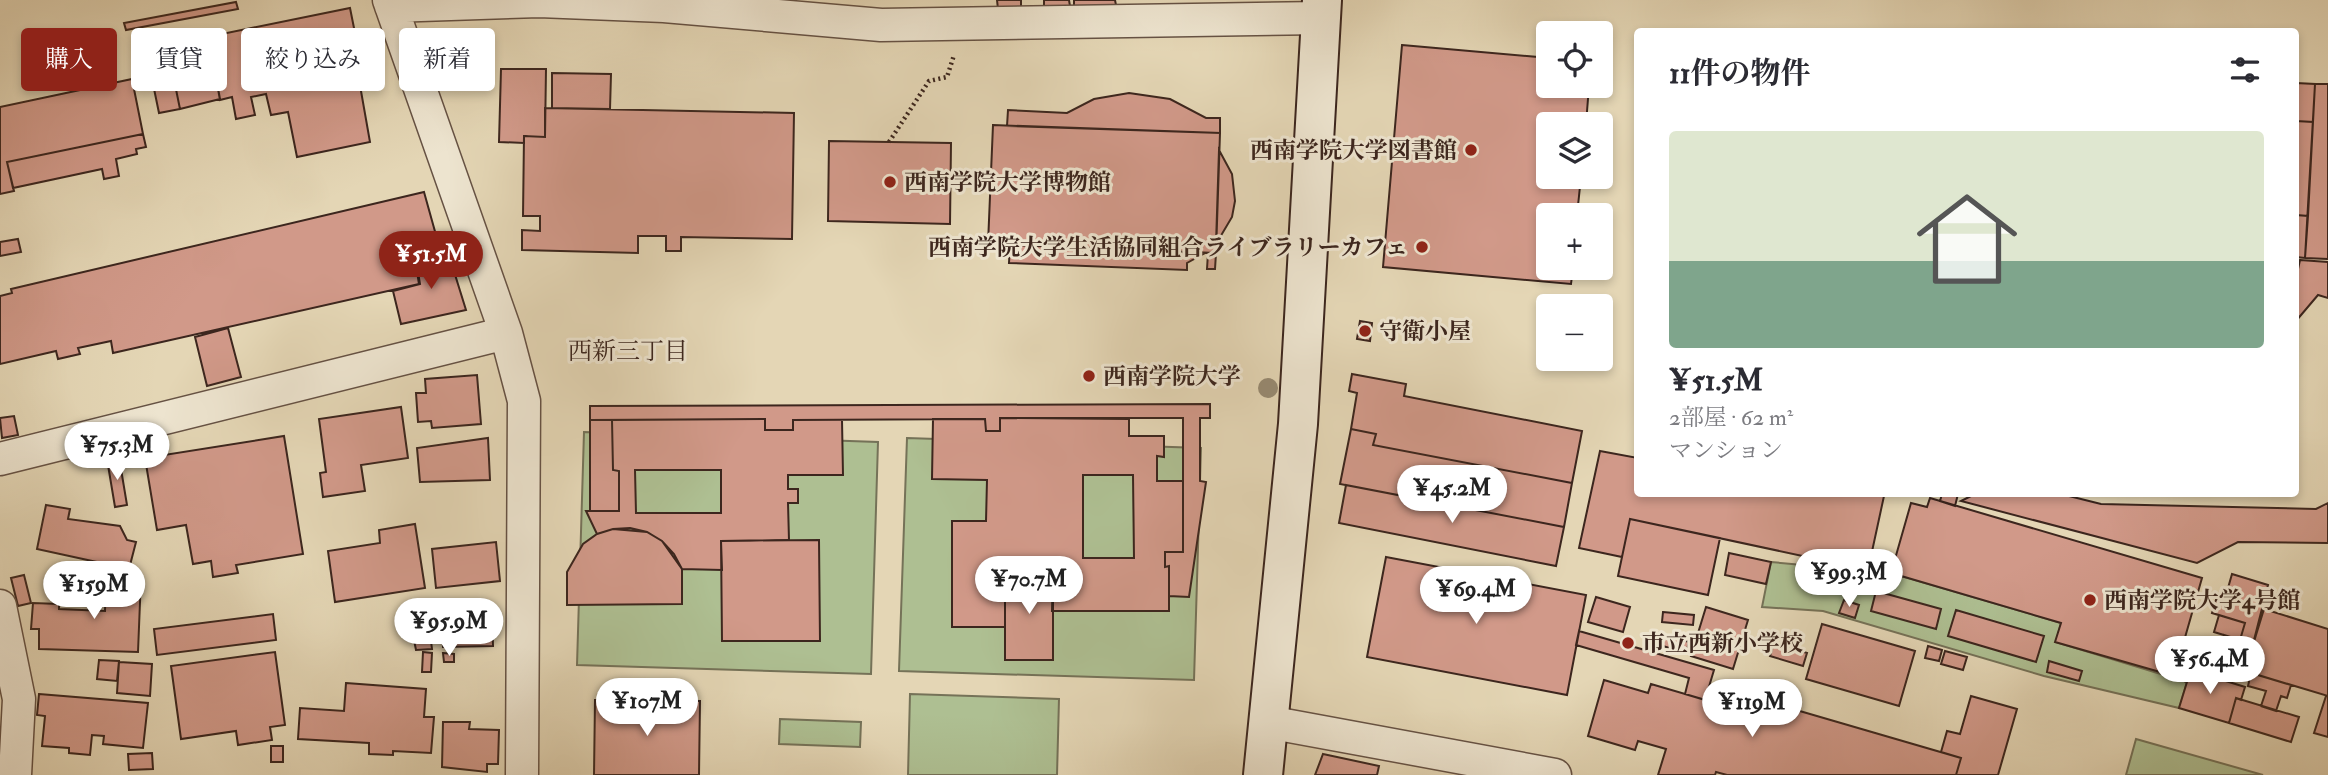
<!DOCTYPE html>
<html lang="ja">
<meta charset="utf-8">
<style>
:root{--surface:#fff;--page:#f7f7f7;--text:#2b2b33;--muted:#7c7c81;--line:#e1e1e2;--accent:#8f2418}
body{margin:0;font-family:"IM FELL Double Pica","Noto Serif JP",serif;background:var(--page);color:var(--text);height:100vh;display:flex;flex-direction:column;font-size:26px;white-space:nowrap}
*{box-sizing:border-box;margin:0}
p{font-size:23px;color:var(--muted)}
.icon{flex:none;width:38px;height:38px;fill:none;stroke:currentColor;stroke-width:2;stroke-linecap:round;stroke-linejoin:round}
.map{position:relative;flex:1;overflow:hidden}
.details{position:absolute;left:1634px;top:28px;width:665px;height:469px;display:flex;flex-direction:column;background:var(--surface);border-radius:7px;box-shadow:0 4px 10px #0003}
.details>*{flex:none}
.hud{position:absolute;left:21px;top:28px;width:665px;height:63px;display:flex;gap:14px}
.fabs{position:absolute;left:1536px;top:21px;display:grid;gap:14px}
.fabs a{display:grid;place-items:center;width:77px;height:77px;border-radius:7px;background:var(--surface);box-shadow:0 4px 10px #0003;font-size:35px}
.price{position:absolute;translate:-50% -60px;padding:0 16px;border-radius:24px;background:#fff;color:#222;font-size:23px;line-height:46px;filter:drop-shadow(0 2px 4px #0008)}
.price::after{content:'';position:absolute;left:50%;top:42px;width:21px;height:16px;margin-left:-10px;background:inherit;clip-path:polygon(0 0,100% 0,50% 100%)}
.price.on{background:var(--accent);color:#fff}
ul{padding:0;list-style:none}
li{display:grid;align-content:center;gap:14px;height:371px;padding:0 35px}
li+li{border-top:2px solid var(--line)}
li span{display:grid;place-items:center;height:217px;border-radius:7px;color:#555}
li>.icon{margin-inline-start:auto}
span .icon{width:126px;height:126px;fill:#fffc;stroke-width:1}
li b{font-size:30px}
h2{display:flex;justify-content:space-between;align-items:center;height:84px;padding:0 35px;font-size:30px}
.tag{padding:0 24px;border-radius:7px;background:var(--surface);box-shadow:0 4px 10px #0003;font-size:24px;line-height:63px}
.tag.on{background:var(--accent);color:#fff}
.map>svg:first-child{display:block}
.green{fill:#aebf92;stroke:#757258;stroke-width:2}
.building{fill:#d19989;stroke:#3c261e;stroke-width:2;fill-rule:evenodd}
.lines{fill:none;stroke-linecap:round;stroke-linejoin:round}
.street-casing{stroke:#665244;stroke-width:35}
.secondary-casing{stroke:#3c261e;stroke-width:42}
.path{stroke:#3c261e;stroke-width:4.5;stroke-dasharray:2 3.5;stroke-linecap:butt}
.street{stroke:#ede4cf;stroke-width:32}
.secondary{stroke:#ede4cf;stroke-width:38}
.tree{fill:#978a72}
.poi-dot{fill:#8f2418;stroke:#ede4cf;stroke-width:2.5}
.labels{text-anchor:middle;stroke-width:6;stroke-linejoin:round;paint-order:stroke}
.poi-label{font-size:23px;font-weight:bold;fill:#3c261e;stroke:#ede4cf;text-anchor:start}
.neighbourhood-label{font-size:24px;fill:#3c261e;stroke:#ede4cf}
</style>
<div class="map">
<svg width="2328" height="775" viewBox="0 0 2328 775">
<rect width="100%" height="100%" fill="#e4d6b5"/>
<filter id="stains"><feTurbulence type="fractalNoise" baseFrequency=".00286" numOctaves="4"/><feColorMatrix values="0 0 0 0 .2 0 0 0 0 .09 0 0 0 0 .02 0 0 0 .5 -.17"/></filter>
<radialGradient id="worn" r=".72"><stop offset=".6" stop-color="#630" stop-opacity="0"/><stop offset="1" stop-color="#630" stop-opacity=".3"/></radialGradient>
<path class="green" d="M584,432L878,442L871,674L577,665Z
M907,438L1201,448L1194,680L899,671Z
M1771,562L1891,573L2061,623L2056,642L2187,682L2179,708L2044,676L1823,611L1762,607Z
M910,694L1059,699L1057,775H908Z
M780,719L861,722L860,747L779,744Z
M2136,739L2263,775H2126Z"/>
<path class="building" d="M997,0H1021V8L998,9Z
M1044,0H1069L1070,6H1044Z
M1074,0H1115L1116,5L1074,8Z
M236,2L238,9L126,30L124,23Z
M350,8L363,73L358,74L370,142L297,157L288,112L271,115L266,94L251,97L255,115L236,119L232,97L220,100L215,72L208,74L203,47L219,44L217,35Z
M217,35L219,44L203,47L208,74L215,72L220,99L180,109L169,55L179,53L177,43Z
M176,39L179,53L169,55L180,109L159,113L145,45Z
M1402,45L1549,58V86H1589L1586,124H1549V177H1581L1577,215H1549V268H1573L1571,284L1383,267Z
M501,69H546L545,137L524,136V143L499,142Z
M552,73L611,74L610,109L552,108Z
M132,79L143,134L7,162L14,191L0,194V107Z
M2296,83L2315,84L2313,122L2296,121Z
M2315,84H2328V259L2305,258Z
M1129,93L1170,99L1206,118H1220V133L1007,126L1008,110L1067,113L1094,99Z
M545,108L794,113L792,239L681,237V251H666V236H638V253L522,250V230L540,231V216H523L524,136L545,137Z
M2296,121L2313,122L2308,216L2296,215Z
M993,125L1220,133L1216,253L988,244Z
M143,134L146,147L136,149L137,154L116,159L119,176L104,179L102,169L13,188L7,162Z
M829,141L951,143L950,224L828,221Z
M1219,150L1232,174L1235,201L1232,217L1216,244Z
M424,192L441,253L415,259L419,284L113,353L111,341L78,348L80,354L58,359L56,351L0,364V296L12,293L11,289Z
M2296,215L2308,216L2305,258L2296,257Z
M18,239L21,252L0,256V242Z
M1010,245L1205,253L1187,263V270L1009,263Z
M448,252L466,310L401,324L393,291L420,284L416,260Z
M1208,253H1216L1215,269H1207Z
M2300,260L2328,262V298L2318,295L2296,321V278Z
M1360,321L1372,323L1370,341L1357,339Z
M228,328L241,377L207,386L195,337Z
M1352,374L1406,384L1404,396L1582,431L1572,483L1373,445L1376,434L1351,429L1357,393L1349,391Z
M477,375L481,424L432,428L431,421L418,422L416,393H426L425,379Z
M1210,404V418H1200V481L1206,482L1189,597L1169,596V566L1165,567V552H1183V418H1000V431H986L985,419L793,420V430H765V419L590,420V406Z
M401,407L408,458L361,465L365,491L323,497L320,473L326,472L319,419Z
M14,416L18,435L2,438L0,418Z
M1000,418L1129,419V436H1164V457L1157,456V481H1183V552H1165V567L1169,566V611H1052L1053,573L1005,572V627H952V521H986L987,480L932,479L933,419H985L986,431H1000ZM1083,475H1133L1134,558H1083Z
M765,419V430H793V420H842L843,475H788V489H798V503H788L789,540L721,541L722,570L682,569L662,541L647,532L613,529L597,534L586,511H619V471L613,470L612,420ZM635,470H721V513H636Z
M590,420H612L613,470L619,471V511H590Z
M1351,429L1376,434L1373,445L1572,483L1564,527L1340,484Z
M284,436L303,554L236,565L238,573L213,577L211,561L193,564L186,525L157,530L145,458Z
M488,438L490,480L420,482L417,448Z
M1600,451L1638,458V494L1884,496L1868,570L1630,519L1622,557L1579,548Z
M119,457L127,505L115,507L107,459Z
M1346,485L1564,527L1556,566L1339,523Z
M1942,494H1958L1955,506L1940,501Z
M1975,494H2061L2101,504L2316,509L2328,503V543L2238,542L2197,563L1961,501Z
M1930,498L2202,578L2174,676L2055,642L2061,623L1891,573L1911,503L1927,507Z
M46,505L70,509L68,519L120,526L127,540L136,542L129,569L37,549Z
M1630,519L1720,538L1708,595L1618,576Z
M415,524L425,588L335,602L328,551L380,543L379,530Z
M630,528L647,532L662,541L674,554L682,569V604L567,605V572L583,544L597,534L613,529Z
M819,540L820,641H722L721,541Z
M496,542L500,581L436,588L432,549Z
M1729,553L1771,562L1766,584L1725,575Z
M1871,555L1895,558L1891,573L1868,570Z
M1386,557L1586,595L1567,695L1367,657Z
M1005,572L1053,573V660H1005Z
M2232,574L2268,585L2253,644L2240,640L2245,623L2212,613L2216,600L2224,602Z
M24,575L31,603L18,606L11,578Z
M106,576L141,577L138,652L39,649V629H31L33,603L59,604V609L105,611Z
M1876,591L1941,609L1936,629L1871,611Z
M1596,597L1630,607L1623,632L1588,622Z
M1844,600L1859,605L1855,618L1839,613Z
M1706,607L1748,620L1733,669L1691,656Z
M492,608L493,646L443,647L442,609Z
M2264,609L2328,629V696L2245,671Z
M1956,610L2044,636L2036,662L1948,636Z
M1663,612L1694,615L1693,625L1662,622Z
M273,614L276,640L157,655L154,629Z
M2219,615L2245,623L2240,640L2214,632Z
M1822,624L1915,651L1899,706L1806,679Z
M1579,631L1714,670L1705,700L1685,694L1689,678L1576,645Z
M1656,632L1689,642L1686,653L1653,643Z
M430,633L432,649L416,650L413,635Z
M2224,635L2253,644L2243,678L2213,669Z
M1774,643L1807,653L1803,666L1770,656Z
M1928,646L1942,650L1939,661L1925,658Z
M1945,651L1967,657L1963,670L1941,664Z
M275,652L285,725L270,727L272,740L238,745L236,731L181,739L171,666Z
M423,652L432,653L431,672H422Z
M443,653L454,654V662H444Z
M99,660L119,661L117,681L97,679Z
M2049,661L2082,671L2079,681L2047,672Z
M119,662L152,664L150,696L117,693Z
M2184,668L2245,687L2241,700L2236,698L2229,723L2179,708L2187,682L2181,680Z
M2251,673L2291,685L2287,698L2281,696L2276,711L2261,706L2266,691L2248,686Z
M1604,680L1648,693L1651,684L1781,722L1786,707L1961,758L1956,775H1727L1716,772L1715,775H1658L1666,749L1638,741L1635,750L1588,736Z
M346,683L426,689L424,717H434L431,753L393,751V755L369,754V743L298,739L300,708L344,711Z
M39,694L148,703L143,748L103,744L104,736L92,735L90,755L69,753V748L42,746L45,716L37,715Z
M1971,696L2017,709L1998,775H1956L1961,758L1941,752L1947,731L1960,734Z
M2326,696H2328V737L2314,733Z
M2236,698L2299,717L2291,742L2229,723Z
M595,700L700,701L699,775H594Z
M443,722H470L469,729L499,730L498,764H487V772L442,767Z
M271,746H283V762H271Z
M152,753L153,769L129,770L128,754Z
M1323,754L1379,766L1377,775H1315Z"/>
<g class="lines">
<g class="street-casing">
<path id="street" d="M389,0L506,333L524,401L522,775
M391,6L539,1L664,6L881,25L1322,18
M0,459L506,333
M0,606L19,699L15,775
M1268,722L1555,775"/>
</g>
<g class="secondary-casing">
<path id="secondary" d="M1263,775L1298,424L1322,0"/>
</g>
<path class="path" d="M889,142L929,81L947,77L954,55"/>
<use href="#street" class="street"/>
<use href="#secondary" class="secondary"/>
</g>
<circle class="tree" cx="1268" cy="388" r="10"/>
<g class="poi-dot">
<circle cx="1471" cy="150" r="7"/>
<circle cx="890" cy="182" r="7"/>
<circle cx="1422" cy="247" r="7"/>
<circle cx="1365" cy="331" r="7"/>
<circle cx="1089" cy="376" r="7"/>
<circle cx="2090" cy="600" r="7"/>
<circle cx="1628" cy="643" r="7"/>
</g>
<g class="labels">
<g class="poi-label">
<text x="1457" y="158" text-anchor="end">西南学院大学図書館</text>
<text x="904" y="190">西南学院大学博物館</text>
<text x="1408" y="255" text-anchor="end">西南学院大学生活協同組合ライブラリーカフェ</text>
<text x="1379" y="339">守衛小屋</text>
<text x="1103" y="384">西南学院大学</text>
<text x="2104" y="608">西南学院大学4号館</text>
<text x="1642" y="651">市立西新小学校</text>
</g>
<g class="neighbourhood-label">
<text x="628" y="359">西新三丁目</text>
</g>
</g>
<rect width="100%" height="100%" filter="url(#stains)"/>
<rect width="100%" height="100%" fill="url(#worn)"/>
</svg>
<div class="fabs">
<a><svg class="icon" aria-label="locate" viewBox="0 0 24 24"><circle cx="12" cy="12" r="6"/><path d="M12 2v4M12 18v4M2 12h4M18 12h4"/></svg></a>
<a><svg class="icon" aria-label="layers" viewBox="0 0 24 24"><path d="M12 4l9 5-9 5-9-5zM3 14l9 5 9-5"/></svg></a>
<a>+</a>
<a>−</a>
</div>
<b class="price on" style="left:431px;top:291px">¥51.5M</b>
<b class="price" style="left:117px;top:482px">¥75.3M</b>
<b class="price" style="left:1452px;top:525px">¥45.2M</b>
<b class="price" style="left:1849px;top:609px">¥99.3M</b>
<b class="price" style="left:1029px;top:616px">¥70.7M</b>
<b class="price" style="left:94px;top:621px">¥159M</b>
<b class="price" style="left:1476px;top:626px">¥69.4M</b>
<b class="price" style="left:449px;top:658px">¥95.9M</b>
<b class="price" style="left:2210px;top:696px">¥56.4M</b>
<b class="price" style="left:647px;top:738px">¥107M</b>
<b class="price" style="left:1752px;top:739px">¥119M</b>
<div class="hud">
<a class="tag on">購入</a>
<a class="tag">賃貸</a>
<a class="tag">絞り込み</a>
<a class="tag">新着</a>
</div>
<section class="details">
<h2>11件の物件<svg class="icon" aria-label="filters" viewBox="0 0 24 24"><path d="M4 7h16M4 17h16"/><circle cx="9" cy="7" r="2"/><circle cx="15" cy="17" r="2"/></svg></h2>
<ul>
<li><span style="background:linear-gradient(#dfe7d0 60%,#7fa58c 0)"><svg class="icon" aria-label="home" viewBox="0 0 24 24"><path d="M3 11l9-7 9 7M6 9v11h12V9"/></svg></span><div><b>¥51.5M</b><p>2部屋 · 62 m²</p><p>マンション</p></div></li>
</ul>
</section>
</div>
